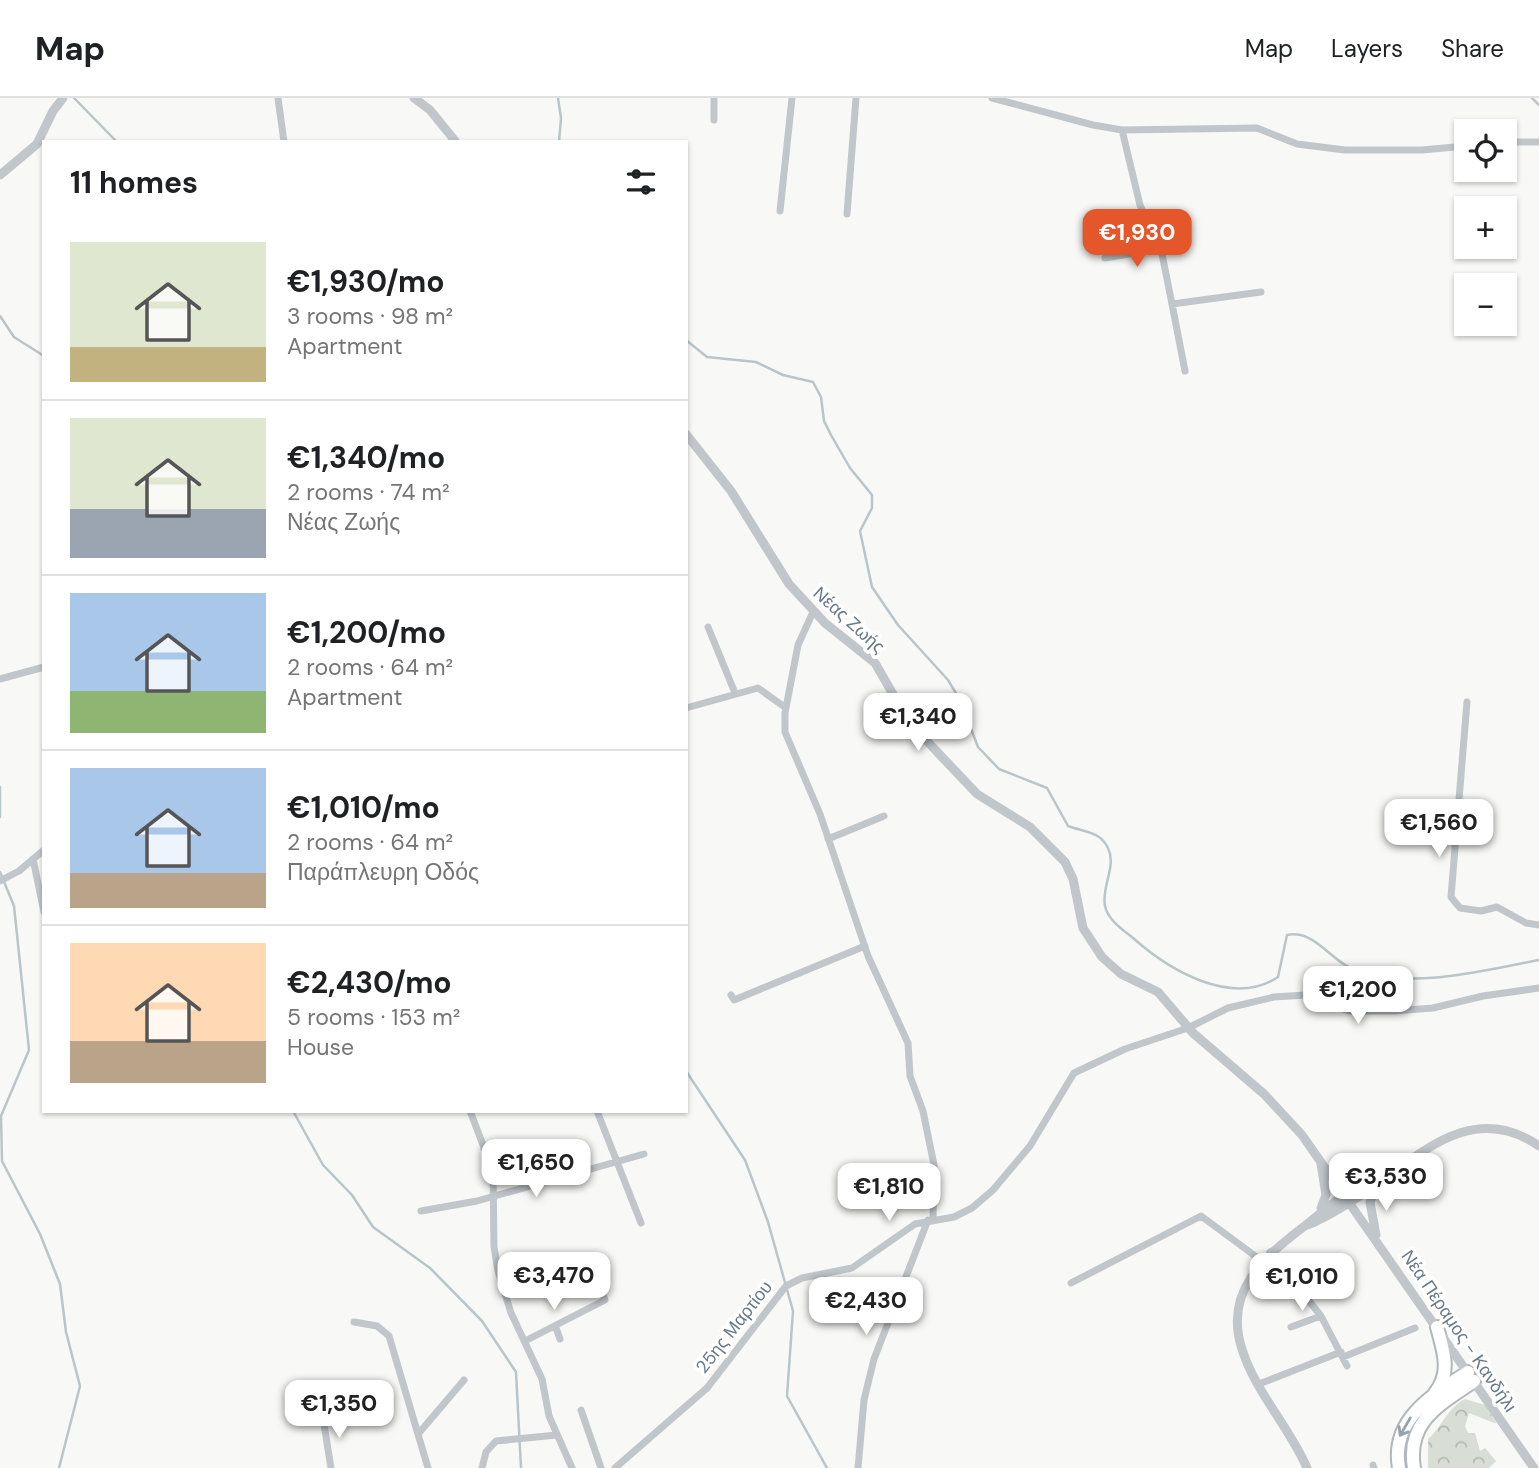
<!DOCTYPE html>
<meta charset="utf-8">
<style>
:root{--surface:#fff;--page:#f2f2f2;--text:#202124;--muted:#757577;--line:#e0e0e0;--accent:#e5562a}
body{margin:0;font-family:"DM Sans",sans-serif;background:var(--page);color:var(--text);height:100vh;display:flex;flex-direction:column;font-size:26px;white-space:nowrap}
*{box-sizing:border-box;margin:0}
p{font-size:23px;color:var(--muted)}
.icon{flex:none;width:38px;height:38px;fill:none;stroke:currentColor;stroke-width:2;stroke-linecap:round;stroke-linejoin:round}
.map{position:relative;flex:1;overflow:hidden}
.drawer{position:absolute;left:42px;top:42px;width:646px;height:973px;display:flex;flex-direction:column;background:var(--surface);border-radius:0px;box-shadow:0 2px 5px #0004}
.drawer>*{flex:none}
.controls{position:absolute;left:1454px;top:21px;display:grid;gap:14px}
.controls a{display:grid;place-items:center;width:63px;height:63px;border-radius:0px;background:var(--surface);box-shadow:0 2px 5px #0004;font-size:35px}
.price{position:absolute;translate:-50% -60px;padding:0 16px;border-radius:14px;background:#fff;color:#222;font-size:23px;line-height:46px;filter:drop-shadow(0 2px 4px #0008)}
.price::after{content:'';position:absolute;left:50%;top:42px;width:21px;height:16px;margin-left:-10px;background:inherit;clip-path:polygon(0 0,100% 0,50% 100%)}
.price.current{background:var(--accent);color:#fff}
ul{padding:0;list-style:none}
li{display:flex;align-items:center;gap:21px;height:175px;padding:0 28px}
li+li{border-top:2px solid var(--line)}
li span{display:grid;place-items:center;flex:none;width:196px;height:140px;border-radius:0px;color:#555}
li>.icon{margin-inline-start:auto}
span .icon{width:84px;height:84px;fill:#fffc;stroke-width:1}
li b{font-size:30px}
h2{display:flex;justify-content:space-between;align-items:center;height:84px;padding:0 28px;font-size:30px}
header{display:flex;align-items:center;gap:42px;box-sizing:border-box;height:98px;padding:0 35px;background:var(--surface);border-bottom:2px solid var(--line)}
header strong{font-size:33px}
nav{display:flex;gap:38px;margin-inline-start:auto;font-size:24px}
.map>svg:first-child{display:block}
.forest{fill:url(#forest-crowns)}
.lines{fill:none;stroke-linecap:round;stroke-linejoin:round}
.stream{stroke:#b9c5c9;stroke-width:2.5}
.motorway-casing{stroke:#b2b7bb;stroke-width:16}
.minor{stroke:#c1c6ca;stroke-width:7}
.tertiary{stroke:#c1c6ca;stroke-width:9}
.motorway{stroke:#fff;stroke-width:12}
.oneway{stroke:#95a1ab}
.labels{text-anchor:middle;stroke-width:7;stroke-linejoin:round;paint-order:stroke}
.street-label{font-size:18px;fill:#677987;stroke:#fff}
</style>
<header>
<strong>Map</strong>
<nav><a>Map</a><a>Layers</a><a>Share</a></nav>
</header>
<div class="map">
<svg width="1539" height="1370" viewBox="0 0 1539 1370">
<defs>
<pattern id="forest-crowns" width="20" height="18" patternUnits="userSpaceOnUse" patternTransform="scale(1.75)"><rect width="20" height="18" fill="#d8ddd5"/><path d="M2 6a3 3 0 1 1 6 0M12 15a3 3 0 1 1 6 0" fill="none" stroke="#b3b8b2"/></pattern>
</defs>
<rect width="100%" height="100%" fill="#f8f8f6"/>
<path class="forest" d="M1465,1301L1485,1307L1497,1326L1469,1315L1465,1328L1468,1335H1475L1480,1353L1485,1350L1496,1363L1489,1370H1428V1341C1443,1328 1447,1310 1465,1301Z"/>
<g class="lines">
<path class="stream" d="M74,0L117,44
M558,0L561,20L559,44
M1532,0L1539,7
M0,218L14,239L44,258
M686,242L707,259L756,264L783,277L813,284L821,299L824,323L831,337L850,370L872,397V410L860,433L872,489L898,527L948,582L960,602L978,649L999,671L1047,690L1068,728C1084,734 1100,733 1108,750C1117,768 1101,789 1105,808C1108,822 1122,831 1133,840C1168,871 1231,910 1278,879L1287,837C1315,831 1332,865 1357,873C1414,891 1482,873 1539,862
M0,689V719
M0,774L14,808L29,952L1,1018L2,1063L40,1136L60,1186L66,1234L80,1288L59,1370
M686,973L745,1062L768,1124L793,1213L787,1298L827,1370
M293,1013L323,1067L352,1097L373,1129L430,1170L482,1223L516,1274L521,1370"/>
<g class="motorway-casing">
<path id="motorway" d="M1435,1295C1452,1274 1443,1252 1437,1229
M1399,1370C1390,1321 1433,1297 1468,1274
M1414,1370C1406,1323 1441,1306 1474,1283"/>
</g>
<path class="minor" d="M278,0L284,44
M714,0V22
M992,0L1093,27L1122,32L1257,30L1297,46L1345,52H1422L1466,48
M1122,32L1140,107L1162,156L1172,206L1261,194
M1505,44H1539
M780,113L792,0
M847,116L856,0
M1105,160L1159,151
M1172,206L1185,273
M813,514L798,547L785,615V634L820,716L868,858L908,945L910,978L923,1013L934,1067L933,1121
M708,529L735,595
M0,581L44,569
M1467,604L1451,799L1460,810L1481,813L1497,809L1526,825L1539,827
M686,610L758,590L786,610
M828,741L884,718
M33,761L44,814
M0,783L19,773L44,752
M731,897L734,902L865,848
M470,1013L493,1073L494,1149L498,1173L511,1215L542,1281L549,1318L572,1370
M597,1013L641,1125
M421,1113L477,1103L644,1056
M1270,1154L1321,1218L1347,1268
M1071,1185L1201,1118L1262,1163
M354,1224L377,1228L389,1238L428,1370
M1291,1229L1321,1218
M556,1230L560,1241
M525,1243L605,1202L602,1194
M1343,1259L1415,1230
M1259,1286L1341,1254
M581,1312L601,1370
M323,1320L331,1370
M419,1335L464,1282
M1373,1367L1374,1370
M482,1370L486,1354L496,1343L557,1337
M615,1370L707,1290L786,1188L802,1180L852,1170L915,1126L954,1119L972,1110L993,1092L1030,1048L1074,975L1125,951L1188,930L1228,910L1274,899L1306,897L1349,913H1394L1433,910L1483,898L1539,890
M858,1370L864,1302L874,1261L928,1122"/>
<path class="tertiary" d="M414,0L430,12L456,44
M0,77L37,46L53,13L63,0
M686,336L731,393L789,486L825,525L875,565L901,610L925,641L977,696L1030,729L1065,764L1073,781L1083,830L1102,859L1121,876L1158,894L1193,935L1264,996L1302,1037L1534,1370
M1321,1066L1326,1097L1321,1110
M1308,1127C1333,1116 1356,1101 1378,1085C1427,1050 1477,1005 1539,1048
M1376,1137L1370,1104L1377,1087
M1307,1370C1289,1328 1254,1293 1241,1248C1225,1193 1263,1160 1302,1130C1335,1104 1354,1085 1395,1070"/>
<use href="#motorway" class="motorway"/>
</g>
<defs><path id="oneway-shaft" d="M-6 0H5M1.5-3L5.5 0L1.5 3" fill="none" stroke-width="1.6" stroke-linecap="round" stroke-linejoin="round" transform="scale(1.75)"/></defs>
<use class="oneway" href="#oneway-shaft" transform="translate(1405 1329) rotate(120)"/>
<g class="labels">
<g class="street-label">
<text transform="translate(849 522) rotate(42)" y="6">Νέας Ζωής</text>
<text transform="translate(734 1229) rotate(-52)" y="6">25ης Μαρτίου</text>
<text transform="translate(1459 1233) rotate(56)" y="6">Νέα Πέραμος - Κανδήλι</text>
</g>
</g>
</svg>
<div class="controls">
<a><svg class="icon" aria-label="locate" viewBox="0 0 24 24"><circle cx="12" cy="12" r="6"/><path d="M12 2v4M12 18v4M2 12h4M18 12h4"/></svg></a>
<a>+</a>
<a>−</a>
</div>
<b class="price current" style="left:1137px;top:171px">€1,930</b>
<b class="price" style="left:918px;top:655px">€1,340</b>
<b class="price" style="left:1439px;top:761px">€1,560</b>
<b class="price" style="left:1358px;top:928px">€1,200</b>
<b class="price" style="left:536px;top:1101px">€1,650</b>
<b class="price" style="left:1386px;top:1115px">€3,530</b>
<b class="price" style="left:889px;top:1125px">€1,810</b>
<b class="price" style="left:554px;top:1214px">€3,470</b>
<b class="price" style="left:1302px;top:1215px">€1,010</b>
<b class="price" style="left:866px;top:1239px">€2,430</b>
<b class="price" style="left:339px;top:1342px">€1,350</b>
<section class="drawer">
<h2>11 homes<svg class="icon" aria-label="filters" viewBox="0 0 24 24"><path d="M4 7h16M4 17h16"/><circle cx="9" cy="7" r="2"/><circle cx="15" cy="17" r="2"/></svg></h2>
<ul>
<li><span style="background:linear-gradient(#dfe7d0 75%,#c2b280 0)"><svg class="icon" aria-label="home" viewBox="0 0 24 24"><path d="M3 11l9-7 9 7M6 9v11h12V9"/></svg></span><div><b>€1,930/mo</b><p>3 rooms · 98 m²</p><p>Apartment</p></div></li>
<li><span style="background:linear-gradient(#dfe7d0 65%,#9aa5b1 0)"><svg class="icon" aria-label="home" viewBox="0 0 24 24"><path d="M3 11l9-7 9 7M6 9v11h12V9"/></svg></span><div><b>€1,340/mo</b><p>2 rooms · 74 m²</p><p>Νέας Ζωής</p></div></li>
<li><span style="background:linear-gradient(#a9c7e8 70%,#8fb573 0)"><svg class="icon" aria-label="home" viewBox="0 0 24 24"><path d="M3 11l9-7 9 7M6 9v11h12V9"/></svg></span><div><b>€1,200/mo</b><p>2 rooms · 64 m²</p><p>Apartment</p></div></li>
<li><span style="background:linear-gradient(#a9c7e8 75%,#b9a48a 0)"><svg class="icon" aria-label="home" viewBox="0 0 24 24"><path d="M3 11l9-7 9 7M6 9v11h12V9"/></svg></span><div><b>€1,010/mo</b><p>2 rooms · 64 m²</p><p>Παράπλευρη Οδός</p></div></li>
<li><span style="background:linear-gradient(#ffd9b3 70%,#b9a48a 0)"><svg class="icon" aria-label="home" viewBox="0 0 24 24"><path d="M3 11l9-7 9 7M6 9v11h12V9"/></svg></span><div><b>€2,430/mo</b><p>5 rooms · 153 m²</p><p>House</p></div></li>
</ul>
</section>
</div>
